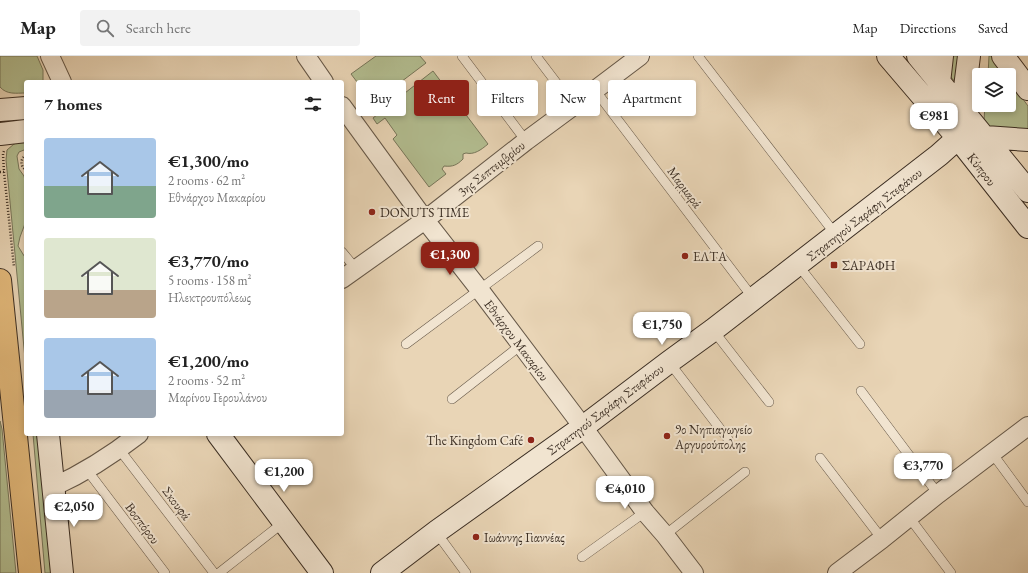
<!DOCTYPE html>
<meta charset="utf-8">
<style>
:root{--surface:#fff;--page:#f2f2f2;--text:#222;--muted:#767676;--line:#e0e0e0;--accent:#8f2418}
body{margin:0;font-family:"EB Garamond",serif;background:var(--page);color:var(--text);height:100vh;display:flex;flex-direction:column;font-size:15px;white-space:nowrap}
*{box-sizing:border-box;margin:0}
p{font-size:13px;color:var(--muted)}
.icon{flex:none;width:22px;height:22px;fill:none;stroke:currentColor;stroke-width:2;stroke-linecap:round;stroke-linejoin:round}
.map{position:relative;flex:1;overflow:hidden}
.details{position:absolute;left:24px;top:24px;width:320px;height:356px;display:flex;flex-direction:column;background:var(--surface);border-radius:4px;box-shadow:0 2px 6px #0003}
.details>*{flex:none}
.top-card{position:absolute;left:356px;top:24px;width:380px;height:36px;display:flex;gap:8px}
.buttons{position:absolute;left:972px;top:12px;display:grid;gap:8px}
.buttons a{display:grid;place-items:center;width:44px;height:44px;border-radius:4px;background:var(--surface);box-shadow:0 2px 6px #0003;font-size:20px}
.price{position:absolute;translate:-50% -34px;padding:0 9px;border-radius:8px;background:#fff;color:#222;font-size:13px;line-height:26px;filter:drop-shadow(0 1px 2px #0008)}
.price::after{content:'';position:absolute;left:50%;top:24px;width:12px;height:9px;margin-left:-6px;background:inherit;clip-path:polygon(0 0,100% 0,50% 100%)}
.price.current{background:var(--accent);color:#fff}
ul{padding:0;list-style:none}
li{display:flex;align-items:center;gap:12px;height:100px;padding:0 20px}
li span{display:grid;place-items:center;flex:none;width:112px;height:80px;border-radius:4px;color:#555}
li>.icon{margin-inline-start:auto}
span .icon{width:48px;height:48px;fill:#fffc;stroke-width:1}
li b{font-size:17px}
h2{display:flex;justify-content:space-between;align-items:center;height:48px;padding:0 20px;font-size:17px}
.chip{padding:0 14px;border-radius:4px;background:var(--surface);box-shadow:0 2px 6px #0003;font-size:14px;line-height:36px}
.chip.current{background:var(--accent);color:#fff}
header{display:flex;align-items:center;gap:24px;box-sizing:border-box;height:56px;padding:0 20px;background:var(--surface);border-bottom:1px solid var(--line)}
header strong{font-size:19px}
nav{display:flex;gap:22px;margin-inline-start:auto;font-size:14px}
.search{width:280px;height:36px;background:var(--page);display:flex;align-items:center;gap:10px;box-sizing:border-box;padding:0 14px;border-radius:4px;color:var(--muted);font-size:15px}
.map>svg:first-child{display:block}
.green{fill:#b3be91;stroke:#77765a}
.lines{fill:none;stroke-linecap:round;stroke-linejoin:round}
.lane-casing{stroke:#665848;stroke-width:10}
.street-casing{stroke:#665848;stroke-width:20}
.secondary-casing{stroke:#3b2e23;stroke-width:24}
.primary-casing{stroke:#3b2e23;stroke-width:24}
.path{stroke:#3b2e23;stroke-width:2.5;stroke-dasharray:1 2;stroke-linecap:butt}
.lane{stroke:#f1e4d0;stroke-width:9}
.street{stroke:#f1e4d0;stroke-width:18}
.secondary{stroke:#f1e4d0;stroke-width:22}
.primary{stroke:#e4ba7b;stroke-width:22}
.poi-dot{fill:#8f2418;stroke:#f1e4d0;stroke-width:1.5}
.labels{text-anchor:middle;stroke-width:4;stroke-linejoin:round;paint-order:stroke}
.street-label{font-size:13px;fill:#3b2e23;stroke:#f1e4d0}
.poi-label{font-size:13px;fill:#3b2e23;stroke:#f1e4d0;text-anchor:start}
</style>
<header>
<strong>Map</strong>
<div class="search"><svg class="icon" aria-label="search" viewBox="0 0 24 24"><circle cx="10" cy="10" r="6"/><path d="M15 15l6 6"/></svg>Search here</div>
<nav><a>Map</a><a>Directions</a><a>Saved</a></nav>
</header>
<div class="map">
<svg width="1028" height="517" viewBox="0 0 1028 517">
<rect width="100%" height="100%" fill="#e9d5b6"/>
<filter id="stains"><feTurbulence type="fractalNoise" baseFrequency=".005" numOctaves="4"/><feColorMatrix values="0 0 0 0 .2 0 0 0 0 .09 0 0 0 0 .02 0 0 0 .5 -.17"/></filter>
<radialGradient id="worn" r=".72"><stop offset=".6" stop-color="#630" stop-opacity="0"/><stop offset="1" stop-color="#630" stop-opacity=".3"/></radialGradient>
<path class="green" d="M0,0H37L43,14V26H26V37C16,37 7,39 0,31Z
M376,0H420L426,7L373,47L351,18Z
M953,0H961L957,28L950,20Z
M989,0H992L1005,19H988Z
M433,15L488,88C481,94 474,99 466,97L463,98V103C457,109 453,111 444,110L442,113L446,118L429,131L393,83L397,79L385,62L377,68L373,62Z
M1009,24L1028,50V76L994,74L987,70L984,64L985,49H1009Z
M26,84V94H24L19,96L17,100L19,113L24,120L26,128V165L20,181L18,190L26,203V313L6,104L7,94L14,88Z
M0,365L2,373L16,517H0Z
M33,378H38L51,517H45Z"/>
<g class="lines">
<g class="lane-casing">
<path id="lane" d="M462,0L526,85
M536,0L574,50
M698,0L836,179
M595,34L753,242
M342,196L356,213
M798,209L860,288
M713,274L769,346
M406,288L538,190
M669,306L728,383
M861,335L938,438
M452,343L521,289
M119,393L214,517
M992,397L1028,446
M820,402L882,483
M87,414L165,517
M909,461L951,517
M436,476L466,517
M665,479L745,416
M582,501L645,456
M219,517L284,466"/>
</g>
<g class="street-casing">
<path id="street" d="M50,0L62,26
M306,0L324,26
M342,50L425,164L479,233L583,371L645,456L665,479L694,517
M342,223L425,164L526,85L595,34L640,0
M53,431C84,417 112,399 139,378
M837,517L882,483L938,438L1028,370"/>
</g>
<g class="secondary-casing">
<path id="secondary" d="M888,0L958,82L1028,171
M918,0L1028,135
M1003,0L1028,33
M938,36L942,0
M0,54L26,52
M961,63L969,0
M0,78L26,75
M975,82L985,81L1028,84
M48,378L62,517
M218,378L322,517
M382,517L436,476L583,371L669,306L713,274L939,99L958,82"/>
</g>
<g class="primary-casing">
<path id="primary" d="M0,224L30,517"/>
</g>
<path class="path" d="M26,99C20,103 20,110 26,114
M0,116H4L3,98L4,95
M4,116L14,211"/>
<use href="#lane" class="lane"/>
<use href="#street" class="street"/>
<use href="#secondary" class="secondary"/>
<use href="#primary" class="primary"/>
</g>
<g class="poi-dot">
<circle cx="372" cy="156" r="4"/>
<circle cx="685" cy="200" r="4"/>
<rect x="830" y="205" width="8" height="8" rx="2"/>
<circle cx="667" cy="380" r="4"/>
<circle cx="531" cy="384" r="4"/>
<circle cx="476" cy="481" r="4"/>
</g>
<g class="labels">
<g class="street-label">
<text transform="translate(491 112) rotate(-38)" y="5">3ης Σεπτεμβρίου</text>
<text transform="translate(982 113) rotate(52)" y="5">Κύπρου</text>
<text transform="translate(685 131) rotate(53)" y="5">Μαρμαρά</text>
<text transform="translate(864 158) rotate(-38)" y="5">Στρατηγού Σαράφη Στεφάνου</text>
<text transform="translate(517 284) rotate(53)" y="5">Εθνάρχου Μακαρίου</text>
<text transform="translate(605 353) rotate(-37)" y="5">Στρατηγού Σαράφη Στεφάνου</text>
<text transform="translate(177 447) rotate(53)" y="5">Σκουφά</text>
<text transform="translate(143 467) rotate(53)" y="5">Βοσπόρου</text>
</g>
<g class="poi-label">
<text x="380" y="161">DONUTS TIME</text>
<text x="693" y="205">ΕΛΤΑ</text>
<text x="842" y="214">ΣΑΡΑΦΗ</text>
<text x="675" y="378">9ο Νηπιαγωγείο<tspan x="675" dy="15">Αργυρούπολης</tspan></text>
<text x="523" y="389" text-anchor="end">The Kingdom Café</text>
<text x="484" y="486">Ιωάννης Γιαννέας</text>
</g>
</g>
<rect width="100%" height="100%" filter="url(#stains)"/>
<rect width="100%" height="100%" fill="url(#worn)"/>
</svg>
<div class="buttons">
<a><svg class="icon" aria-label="layers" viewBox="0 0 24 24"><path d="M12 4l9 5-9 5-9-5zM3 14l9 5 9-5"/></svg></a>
</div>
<b class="price" style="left:934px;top:81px">€981</b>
<b class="price current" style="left:450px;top:220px">€1,300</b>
<b class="price" style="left:662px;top:290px">€1,750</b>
<b class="price" style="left:923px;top:431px">€3,770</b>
<b class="price" style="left:284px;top:437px">€1,200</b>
<b class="price" style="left:625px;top:454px">€4,010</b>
<b class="price" style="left:74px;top:472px">€2,050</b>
<div class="top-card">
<a class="chip">Buy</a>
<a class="chip current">Rent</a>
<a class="chip">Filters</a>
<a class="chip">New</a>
<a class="chip">Apartment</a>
</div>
<section class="details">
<h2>7 homes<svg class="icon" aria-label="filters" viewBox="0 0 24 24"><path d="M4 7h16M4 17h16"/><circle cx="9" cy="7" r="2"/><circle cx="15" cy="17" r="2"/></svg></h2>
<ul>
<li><span style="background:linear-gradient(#a9c7e8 60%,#7fa58c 0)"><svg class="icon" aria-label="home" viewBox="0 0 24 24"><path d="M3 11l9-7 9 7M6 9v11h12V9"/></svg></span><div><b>€1,300/mo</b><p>2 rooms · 62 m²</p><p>Εθνάρχου Μακαρίου</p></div></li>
<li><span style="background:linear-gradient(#dfe7d0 65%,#b9a48a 0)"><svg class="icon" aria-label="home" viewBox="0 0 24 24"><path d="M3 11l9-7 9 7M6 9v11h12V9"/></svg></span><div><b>€3,770/mo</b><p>5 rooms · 158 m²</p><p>Ηλεκτρουπόλεως</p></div></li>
<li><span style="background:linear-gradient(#a9c7e8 65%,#9aa5b1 0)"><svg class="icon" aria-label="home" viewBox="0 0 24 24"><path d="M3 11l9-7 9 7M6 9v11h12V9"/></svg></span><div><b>€1,200/mo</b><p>2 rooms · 52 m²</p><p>Μαρίνου Γερουλάνου</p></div></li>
</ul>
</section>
</div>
